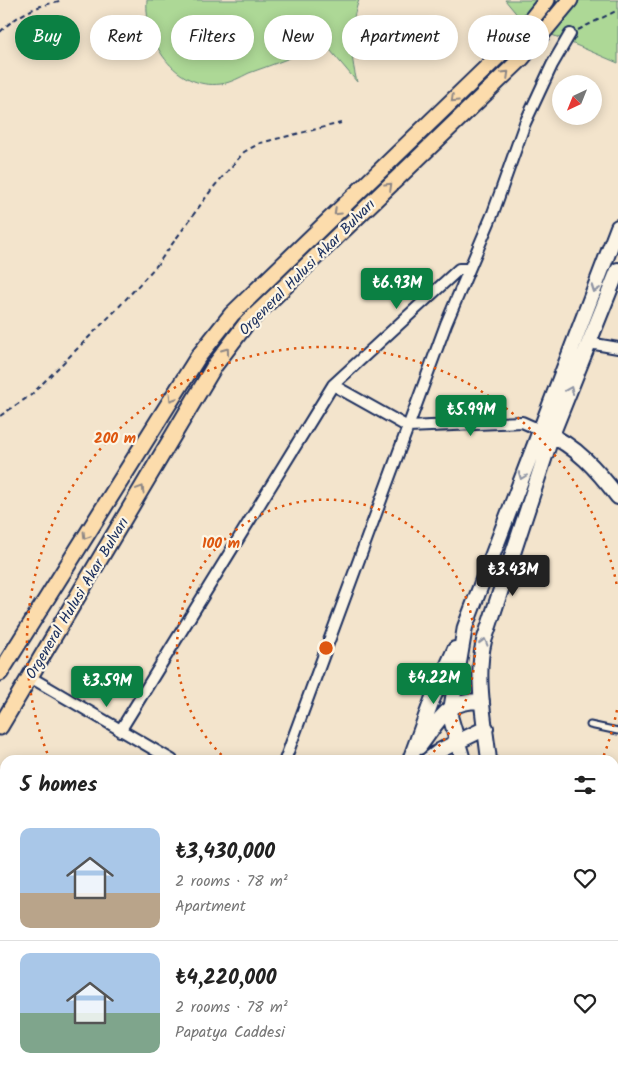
<!DOCTYPE html>
<meta charset="utf-8">
<style>
:root{--surface:#fff;--page:#f2f2f2;--text:#222;--muted:#767676;--line:#e0e0e0;--accent:#0b8043}
body{margin:0;font-family:Kalam,sans-serif;background:var(--page);color:var(--text);height:100vh;display:flex;flex-direction:column;font-size:19px;white-space:nowrap}
*{box-sizing:border-box;margin:0}
p{font-size:16px;color:var(--muted)}
.icon{flex:none;width:28px;height:28px;fill:none;stroke:currentColor;stroke-width:2;stroke-linecap:round;stroke-linejoin:round}
.map{position:relative;flex:1;overflow:hidden}
.details{position:absolute;left:0px;top:755px;width:619px;height:321px;display:flex;flex-direction:column;background:var(--surface);border-radius:15px 15px 0 0;box-shadow:0 2px 12px #0003}
.details>*{flex:none}
.hud{position:absolute;left:15px;top:15px;width:589px;height:45px;display:flex;gap:10px}
.needle{width:32px;rotate:223deg}
.buttons{position:absolute;left:552px;top:75px;display:grid;gap:10px}
.buttons a{display:grid;place-items:center;width:50px;height:50px;border-radius:50%;background:var(--surface);box-shadow:0 2px 12px #0003;font-size:25px}
.price{position:absolute;translate:-50% -42px;padding:0 11px;border-radius:5px;background:var(--accent);color:#fff;font-size:16px;line-height:32px;filter:drop-shadow(0 1px 2px #0008)}
.price::after{content:'';position:absolute;left:50%;top:30px;width:15px;height:11px;margin-left:-8px;background:inherit;clip-path:polygon(0 0,100% 0,50% 100%)}
.price.on{background:#222;color:#fff}
ul{padding:0;list-style:none}
li{display:flex;align-items:center;gap:15px;height:125px;padding:0 20px}
li+li{border-top:1px solid var(--line)}
li span{display:grid;place-items:center;flex:none;width:140px;height:100px;border-radius:10px;color:#555}
li>.icon{margin-inline-start:auto}
span .icon{width:60px;height:60px;fill:#fffc;stroke-width:1}
li b{font-size:21px}
h2{display:flex;justify-content:space-between;align-items:center;height:60px;padding:0 20px;font-size:21px}
.pill{padding:0 18px;border-radius:22px;background:var(--surface);box-shadow:0 2px 12px #0003;font-size:18px;line-height:45px}
.pill.on{background:var(--accent);color:#fff}
.map>svg:first-child{display:block}
.green{fill:#add896;stroke:#64847a}
.lines{fill:none;stroke-linecap:round;stroke-linejoin:round}
.lane-casing{stroke:#1b2f5e;stroke-width:9}
.street-casing{stroke:#1b2f5e;stroke-width:14}
.secondary-casing{stroke:#1b2f5e;stroke-width:18}
.primary-casing{stroke:#1b2f5e;stroke-width:19}
.path{stroke:#1b2f5e;stroke-width:2;stroke-dasharray:5 4;stroke-linecap:butt}
.lane{stroke:#fcf5e5;stroke-width:5}
.street{stroke:#fcf5e5;stroke-width:10}
.secondary{stroke:#fcf5e5;stroke-width:14}
.primary{stroke:#fcdcac;stroke-width:15}
.oneway{stroke:#8c8685}
.oneway2{stroke:#8c92a2}
.ring{fill:none;stroke:#de5710;stroke-width:2.5;stroke-dasharray:2.5 5}
.labels{text-anchor:middle;stroke-width:4.5;stroke-linejoin:round;paint-order:stroke}
.street-label{font-size:15px;fill:#1b2f5e;stroke:#fcf5e5}
.centre{fill:#de5710;stroke:#fcf5e5;stroke-width:2.5}
.ring-label{font-size:15px;text-anchor:middle;font-weight:bold;fill:#de5710;stroke:#fcf5e5;stroke-width:4.5;stroke-linejoin:round;paint-order:stroke}
</style>
<div class="map">
<svg width="618" height="1076" viewBox="0 0 618 1076">
<rect width="100%" height="100%" fill="#f3e4cc"/>
<filter id="ink" filterUnits="userSpaceOnUse"><feTurbulence type="fractalNoise" baseFrequency=".02" numOctaves="2"/><feDisplacementMap in="SourceGraphic" scale="10" xChannelSelector="R" yChannelSelector="G"/><feConvolveMatrix kernelMatrix="1 2 1 2 8 2 1 2 1" color-interpolation-filters="sRGB"/></filter>
<g filter="url(#ink)">
<path class="green" d="M147,0H359C349,27 350,55 357,82L325,44C300,54 275,64 249,73C241,77 230,83 221,84C174,90 144,40 147,0Z
M505,0H618V63L524,23Z"/>
<g class="lines">
<g class="lane-casing">
<path id="lane" d="M590,725L618,731"/>
</g>
<g class="street-casing">
<path id="street" d="M589,343L618,348
M333,385L408,427L522,422L540,430
M30,677L172,760
M120,731L333,385L459,269H469
M285,760L446,324L493,213L525,123L552,65L570,34
M0,782L5,785
M614,827L618,828
M0,940L5,930
M614,1007H618
M36,1071L55,1076"/>
</g>
<g class="secondary-casing">
<path id="secondary" d="M545,433C576,445 598,471 618,497
M419,747C440,720 445,700 482,701
M410,760L432,700L455,649
M428,760L441,750L486,728
M463,760L450,716L465,627L618,227
M489,760C485,724 475,676 484,641L552,435L618,270
M493,1071V1076
M511,1071V1076
M326,1076L327,1071
M338,1076V1071"/>
</g>
<g class="primary-casing">
<path id="primary" d="M0,673L198,357L232,314L516,39L547,0
M0,727L215,365L246,324L522,58L570,0"/>
</g>
<path class="path" d="M578,30L618,10
M0,32C19,13 37,6 63,0
M0,416L31,395L116,310L157,265L212,189L244,152L260,143L341,123"/>
<use href="#lane" class="lane"/>
<use href="#street" class="street"/>
<use href="#secondary" class="secondary"/>
<use href="#primary" class="primary"/>
</g>
<defs><path id="oneway-chevron" d="M-2-3.5L2.5 0L-2 3.5" fill="none" stroke-width="1.6" stroke-linecap="round" stroke-linejoin="round" transform="scale(1.25)"/></defs>
<g class="oneway">
<use href="#oneway-chevron" transform="translate(506 74) rotate(-44)"/>
<use href="#oneway-chevron" transform="translate(454 99) rotate(136)"/>
<use href="#oneway-chevron" transform="translate(389 186) rotate(-44)"/>
<use href="#oneway-chevron" transform="translate(337 212) rotate(136)"/>
<use href="#oneway-chevron" transform="translate(226 351) rotate(-54)"/>
<use href="#oneway-chevron" transform="translate(172 398) rotate(122)"/>
<use href="#oneway-chevron" transform="translate(141 489) rotate(-59)"/>
<use href="#oneway-chevron" transform="translate(86 536) rotate(122)"/>
</g>
<g class="oneway2">
<use href="#oneway-chevron" transform="translate(595 289) rotate(110)"/>
<use href="#oneway-chevron" transform="translate(570 390) rotate(-68)"/>
<use href="#oneway-chevron" transform="translate(522 476) rotate(111)"/>
<use href="#oneway-chevron" transform="translate(484 642) rotate(-74)"/>
</g>
</g>
<g class="ring">
<path d="M227 760A149 149 0 1 1 425 760"/>
<path d="M617 710A298 298 0 0 1 602 760M50 760A298 298 0 1 1 617 586"/>
</g>
<g class="labels">
<g class="street-label">
<text transform="translate(307 267) rotate(-45)" y="5">Orgeneral Hulusi Akar Bulvarı</text>
<text transform="translate(77 598) rotate(-59)" y="5">Orgeneral Hulusi Akar Bulvarı</text>
</g>
</g>
<circle cx="326" cy="648" r="8" class="centre"/>
<g class="ring-label">
<text x="115" y="443">200 m</text>
<text x="221" y="548">100 m</text>
</g>
</svg>
<div class="buttons">
<a><svg class="needle" viewBox="-14 -14 28 28"><path d="M0-13l5 13h-10z" fill="#e53935"/><path d="M0 13l5-13h-10z" fill="#767676"/></svg></a>
</div>
<b class="price" style="left:397px;top:310px">₺6.93M</b>
<b class="price" style="left:471px;top:437px">₺5.99M</b>
<b class="price on" style="left:513px;top:597px">₺3.43M</b>
<b class="price" style="left:434px;top:705px">₺4.22M</b>
<b class="price" style="left:107px;top:708px">₺3.59M</b>
<div class="hud">
<a class="pill on">Buy</a>
<a class="pill">Rent</a>
<a class="pill">Filters</a>
<a class="pill">New</a>
<a class="pill">Apartment</a>
<a class="pill">House</a>
</div>
<section class="details">
<h2>5 homes<svg class="icon" aria-label="filters" viewBox="0 0 24 24"><path d="M4 7h16M4 17h16"/><circle cx="9" cy="7" r="2"/><circle cx="15" cy="17" r="2"/></svg></h2>
<ul>
<li><span style="background:linear-gradient(#a9c7e8 65%,#b9a48a 0)"><svg class="icon" aria-label="home" viewBox="0 0 24 24"><path d="M3 11l9-7 9 7M6 9v11h12V9"/></svg></span><div><b>₺3,430,000</b><p>2 rooms · 78 m²</p><p>Apartment</p></div><svg class="icon" aria-label="heart" viewBox="0 0 24 24"><path d="M12 20l-8-8c-3-5 5-10 8-4 3-6 11-1 8 4z"/></svg></li>
<li><span style="background:linear-gradient(#a9c7e8 60%,#7fa58c 0)"><svg class="icon" aria-label="home" viewBox="0 0 24 24"><path d="M3 11l9-7 9 7M6 9v11h12V9"/></svg></span><div><b>₺4,220,000</b><p>2 rooms · 78 m²</p><p>Papatya Caddesi</p></div><svg class="icon" aria-label="heart" viewBox="0 0 24 24"><path d="M12 20l-8-8c-3-5 5-10 8-4 3-6 11-1 8 4z"/></svg></li>
</ul>
</section>
</div>
